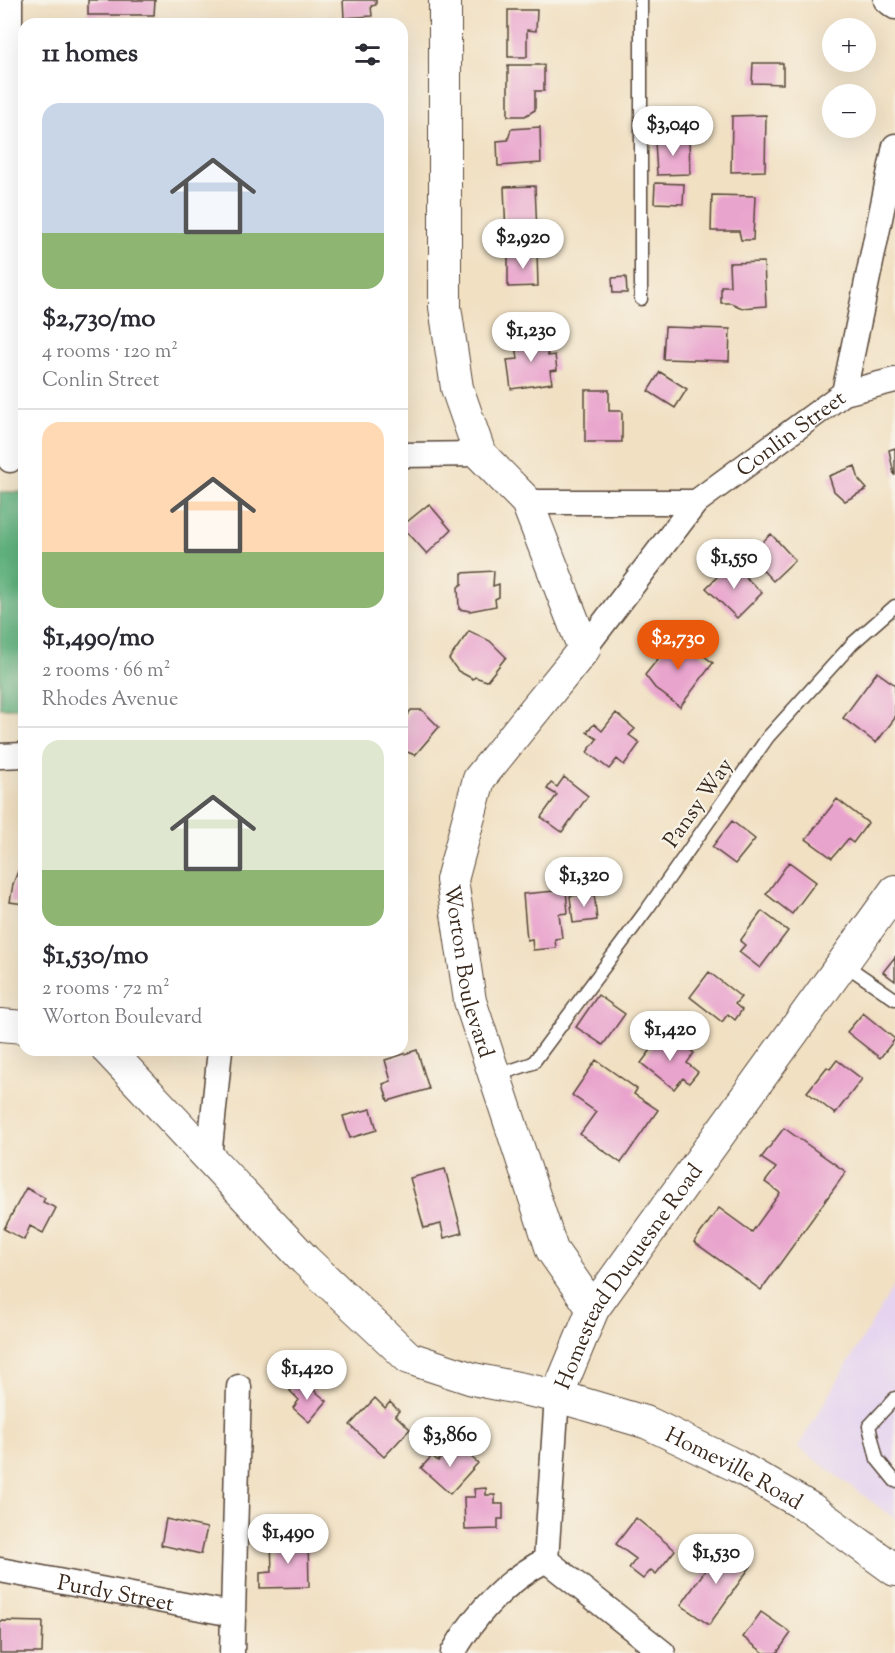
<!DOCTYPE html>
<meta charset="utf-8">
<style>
:root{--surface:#fff;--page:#f7f7f7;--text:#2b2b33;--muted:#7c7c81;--line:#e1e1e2;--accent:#ea580c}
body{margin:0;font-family:"Sorts Mill Goudy",serif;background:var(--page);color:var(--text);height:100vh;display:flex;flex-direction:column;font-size:22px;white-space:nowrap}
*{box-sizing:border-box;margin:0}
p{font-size:20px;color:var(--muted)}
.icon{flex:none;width:33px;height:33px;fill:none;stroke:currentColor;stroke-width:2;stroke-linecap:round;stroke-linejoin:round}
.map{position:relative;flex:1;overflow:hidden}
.drawer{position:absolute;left:18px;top:18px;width:390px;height:1038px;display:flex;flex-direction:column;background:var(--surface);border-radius:18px;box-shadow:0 6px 24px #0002}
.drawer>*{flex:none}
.buttons{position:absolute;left:822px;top:18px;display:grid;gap:12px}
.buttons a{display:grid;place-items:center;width:54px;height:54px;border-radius:50%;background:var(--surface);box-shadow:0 6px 24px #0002;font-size:30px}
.price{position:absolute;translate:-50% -51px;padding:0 14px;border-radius:21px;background:#fff;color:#222;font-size:20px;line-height:39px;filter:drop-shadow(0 2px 3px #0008)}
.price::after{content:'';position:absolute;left:50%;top:36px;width:18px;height:14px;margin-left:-9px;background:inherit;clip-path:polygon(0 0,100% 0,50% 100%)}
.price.active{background:var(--accent);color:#fff}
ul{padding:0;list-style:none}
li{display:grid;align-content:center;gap:12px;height:318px;padding:0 24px}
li+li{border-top:2px solid var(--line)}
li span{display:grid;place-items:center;height:186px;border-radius:18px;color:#555}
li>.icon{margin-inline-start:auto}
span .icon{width:108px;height:108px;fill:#fffc;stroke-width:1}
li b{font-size:26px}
h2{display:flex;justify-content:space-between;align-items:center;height:72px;padding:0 24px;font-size:26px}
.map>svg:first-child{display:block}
.built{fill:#e5d3f0}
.forest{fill:#61b27e;stroke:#4e6e4e;stroke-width:1.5}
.building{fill:#e9a4cd}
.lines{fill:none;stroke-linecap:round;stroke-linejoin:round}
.service-casing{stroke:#564537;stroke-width:15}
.minor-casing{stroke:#564537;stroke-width:27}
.tertiary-casing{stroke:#564537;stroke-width:34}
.service{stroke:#fff;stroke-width:12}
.minor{stroke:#fff;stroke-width:24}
.tertiary{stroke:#fff;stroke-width:32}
.labels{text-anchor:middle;stroke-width:4.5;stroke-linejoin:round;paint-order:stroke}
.street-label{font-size:22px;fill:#3b2a1e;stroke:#f7f3e8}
</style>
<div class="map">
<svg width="895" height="1653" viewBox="0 0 895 1653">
<rect width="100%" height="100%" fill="#f7f3e8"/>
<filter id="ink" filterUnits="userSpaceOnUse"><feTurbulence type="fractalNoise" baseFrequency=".0167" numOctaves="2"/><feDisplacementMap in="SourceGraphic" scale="12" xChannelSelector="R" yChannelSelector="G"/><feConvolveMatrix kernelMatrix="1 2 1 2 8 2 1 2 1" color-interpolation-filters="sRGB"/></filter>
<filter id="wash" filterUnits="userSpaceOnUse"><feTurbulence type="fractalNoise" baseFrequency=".008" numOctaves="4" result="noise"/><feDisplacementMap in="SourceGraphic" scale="24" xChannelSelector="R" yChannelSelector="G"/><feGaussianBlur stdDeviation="1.35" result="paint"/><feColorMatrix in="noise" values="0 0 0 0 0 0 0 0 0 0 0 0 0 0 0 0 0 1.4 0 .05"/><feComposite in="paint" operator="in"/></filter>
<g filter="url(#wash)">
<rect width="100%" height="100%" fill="#f1e0c2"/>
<path class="built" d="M895,1284V1519L798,1447Z"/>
<path class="forest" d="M0,492H24V708H0Z"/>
<g id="blocks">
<path class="building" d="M88,0H155L154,15H88Z
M343,0H376V5L371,6L372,16L344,18Z
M508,10H537L536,31L527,30V57H508Z
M753,63H783V84L752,83Z
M508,65H544V91H535V110L525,116H508Z
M766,115L765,171L731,172L732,116Z
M540,127L541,163L498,166L497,141L508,140L511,129Z
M689,139L690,174L657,175L655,141Z
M655,183L684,184L683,204L654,203Z
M535,186L537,233L506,235L504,187Z
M712,195L755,196L753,240H741L739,231H711Z
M537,252L538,286L508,287V253Z
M764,262L766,306L742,308L731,303H721V286H730L729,263Z
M626,277L627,293H613L612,278Z
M665,327L730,329L729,361L663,359Z
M545,334L548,356L555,355L557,370L550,371L552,383L511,389L507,360L518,359L515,338Z
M660,372L687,389L675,408L648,391Z
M585,390H609V411H622V442H585Z
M895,448V475H894L889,450Z
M855,466L859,480L867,489L845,501L834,491L829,476Z
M429,504L451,530L427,554L402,526Z
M771,534L795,560L773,581L748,555Z
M731,563L762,593L737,618L706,588Z
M494,571L493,586L499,584V597L495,599L496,606L470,611L459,609L458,587L462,584V573Z
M469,631L490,641L506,657L487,681L475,677L473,679L458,671L449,659Z
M677,635L713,663L680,707L655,688L645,675Z
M877,672L895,685V718L876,743L843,718Z
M411,710H422L439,727L415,755L402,750V722Z
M616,713L635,729L629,735L640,743L624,765L617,759L609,769L587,752L597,739L587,732L594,724L602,731Z
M564,777L588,796L562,832L541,817L557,795L547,789L551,783L557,787Z
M837,799L868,823L853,843L848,839L832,858L806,839Z
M732,821L755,839L735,864L712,847Z
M789,862L816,882L792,914L766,894Z
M20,866L24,867V904L10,902L13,884Z
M566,890L568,913L559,914L562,938L555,939L556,948L533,950L532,939L527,940L523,894Z
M594,893L597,920L573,923L570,896Z
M762,911L788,931L760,968L739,952L745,945L740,941Z
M895,957V981L883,972Z
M709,972L741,997L735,1004L742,1010L735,1020L728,1014L722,1022L690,997Z
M598,995L625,1014L603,1045L576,1027Z
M863,1013L895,1039L880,1058L847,1032Z
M669,1034L694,1053L687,1063L698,1072L689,1083L683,1078L674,1089L641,1063L660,1038L663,1041Z
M417,1050L429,1089L388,1101L383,1084L391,1081L385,1060Z
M596,1060L637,1089L634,1094L658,1110L621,1163L580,1134L596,1112L572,1095Z
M837,1060L862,1079L835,1114L807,1092L827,1067L830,1069Z
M371,1109L377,1130L350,1138L343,1116Z
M784,1128L846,1172L761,1290L694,1242L719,1208L752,1232L780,1193L765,1182L776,1168L761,1158Z
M445,1169L462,1233L444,1238L441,1224L424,1228L410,1178Z
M26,1188L45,1198L43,1202L56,1208L43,1233L30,1226L24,1240L4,1229Z
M300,1379L327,1401L309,1422L293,1408L299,1400L290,1391Z
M375,1398L385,1408L390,1402L399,1411L395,1415L410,1429L384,1457L350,1425Z
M455,1443L478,1463L450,1494L421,1468L432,1456L438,1461Z
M486,1488V1495H495V1504H503V1519H498V1529L465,1530L464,1497H475L474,1489Z
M636,1518L675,1550L656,1574L651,1570L643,1579L629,1568L636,1559L616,1544Z
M166,1519L207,1528L201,1554L161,1545Z
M308,1540L309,1587L260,1588V1573L272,1572L271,1541Z
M722,1546L751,1566L709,1625L681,1605Z
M761,1612L791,1633L777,1653H764L743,1637Z
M0,1621L43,1622L42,1653H0Z"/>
</g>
</g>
<g filter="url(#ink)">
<use href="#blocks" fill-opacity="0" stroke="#564537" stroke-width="1.5"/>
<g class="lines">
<g class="service-casing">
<path id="service" d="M641,299V0
M844,964L895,999
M495,1076L533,1063L648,908L768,737L853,643L895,606
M895,1398L869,1426L877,1459L895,1481"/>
</g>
<g class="minor-casing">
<g id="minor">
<path d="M10,0V460"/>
<path d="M886,0L895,7"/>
<path d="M844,393L895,146"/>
<path d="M402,455L480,454"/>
<path id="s1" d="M527,502H696L844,393L895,380"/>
<path d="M584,649L696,502"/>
<path d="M0,756L24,755"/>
<path d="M209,1157L220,1050"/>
<path d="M557,1396L546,1560L663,1653"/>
<path id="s2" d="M0,1570L232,1614"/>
<path d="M232,1653L239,1387"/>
<path d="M453,1653C475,1614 506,1581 546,1560"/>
</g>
</g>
<g class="tertiary-casing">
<g id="tertiary">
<path id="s3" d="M445,0V307L457,388L480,454L527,502L584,649L479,779L452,880L470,1001L552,1250L593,1309"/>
<path d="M0,1025L24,1027"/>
<path id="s4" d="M108,1050L305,1260L409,1358L473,1379L557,1396L648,1423L737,1466L810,1508L895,1570"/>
<path id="s5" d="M557,1396L593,1309L895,891"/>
</g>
</g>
<use href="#service" class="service"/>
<use href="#minor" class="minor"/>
<use href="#tertiary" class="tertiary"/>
</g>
</g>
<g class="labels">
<g class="street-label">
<text dy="8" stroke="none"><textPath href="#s1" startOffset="286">Conlin Street</textPath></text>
<text transform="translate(697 802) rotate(-55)" y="8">Pansy Way</text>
<text dy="8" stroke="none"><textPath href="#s3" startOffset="1048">Worton Boulevard</textPath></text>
<text dy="8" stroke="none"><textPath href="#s5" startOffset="140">Homestead Duquesne Road</textPath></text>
<text dy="8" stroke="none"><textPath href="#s4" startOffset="776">Homeville Road</textPath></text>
<text dy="8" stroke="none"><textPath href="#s2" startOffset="118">Purdy Street</textPath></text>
</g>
</g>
</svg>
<div class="buttons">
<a>+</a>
<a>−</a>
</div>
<b class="price" style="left:673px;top:157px">$3,040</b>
<b class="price" style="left:523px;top:270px">$2,920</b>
<b class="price" style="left:531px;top:363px">$1,230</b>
<b class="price" style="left:734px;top:590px">$1,550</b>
<b class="price active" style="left:678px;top:671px">$2,730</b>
<b class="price" style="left:584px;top:908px">$1,320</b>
<b class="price" style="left:670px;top:1062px">$1,420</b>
<b class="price" style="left:307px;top:1401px">$1,420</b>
<b class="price" style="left:450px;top:1468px">$3,860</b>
<b class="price" style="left:288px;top:1565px">$1,490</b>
<b class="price" style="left:716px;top:1585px">$1,530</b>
<section class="drawer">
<h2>11 homes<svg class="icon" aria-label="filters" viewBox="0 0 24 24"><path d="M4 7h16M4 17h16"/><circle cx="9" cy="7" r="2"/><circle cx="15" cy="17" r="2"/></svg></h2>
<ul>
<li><span style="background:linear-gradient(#c9d6e8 70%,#8fb573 0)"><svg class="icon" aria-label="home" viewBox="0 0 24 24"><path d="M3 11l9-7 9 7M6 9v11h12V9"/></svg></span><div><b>$2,730/mo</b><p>4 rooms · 120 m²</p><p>Conlin Street</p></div></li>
<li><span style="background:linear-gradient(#ffd9b3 70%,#8fb573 0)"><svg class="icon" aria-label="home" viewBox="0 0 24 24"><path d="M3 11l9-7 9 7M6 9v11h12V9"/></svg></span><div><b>$1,490/mo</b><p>2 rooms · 66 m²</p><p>Rhodes Avenue</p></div></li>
<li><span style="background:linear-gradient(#dfe7d0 70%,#8fb573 0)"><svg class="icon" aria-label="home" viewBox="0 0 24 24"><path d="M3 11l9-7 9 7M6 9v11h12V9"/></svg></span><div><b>$1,530/mo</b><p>2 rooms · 72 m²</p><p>Worton Boulevard</p></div></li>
</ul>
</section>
</div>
